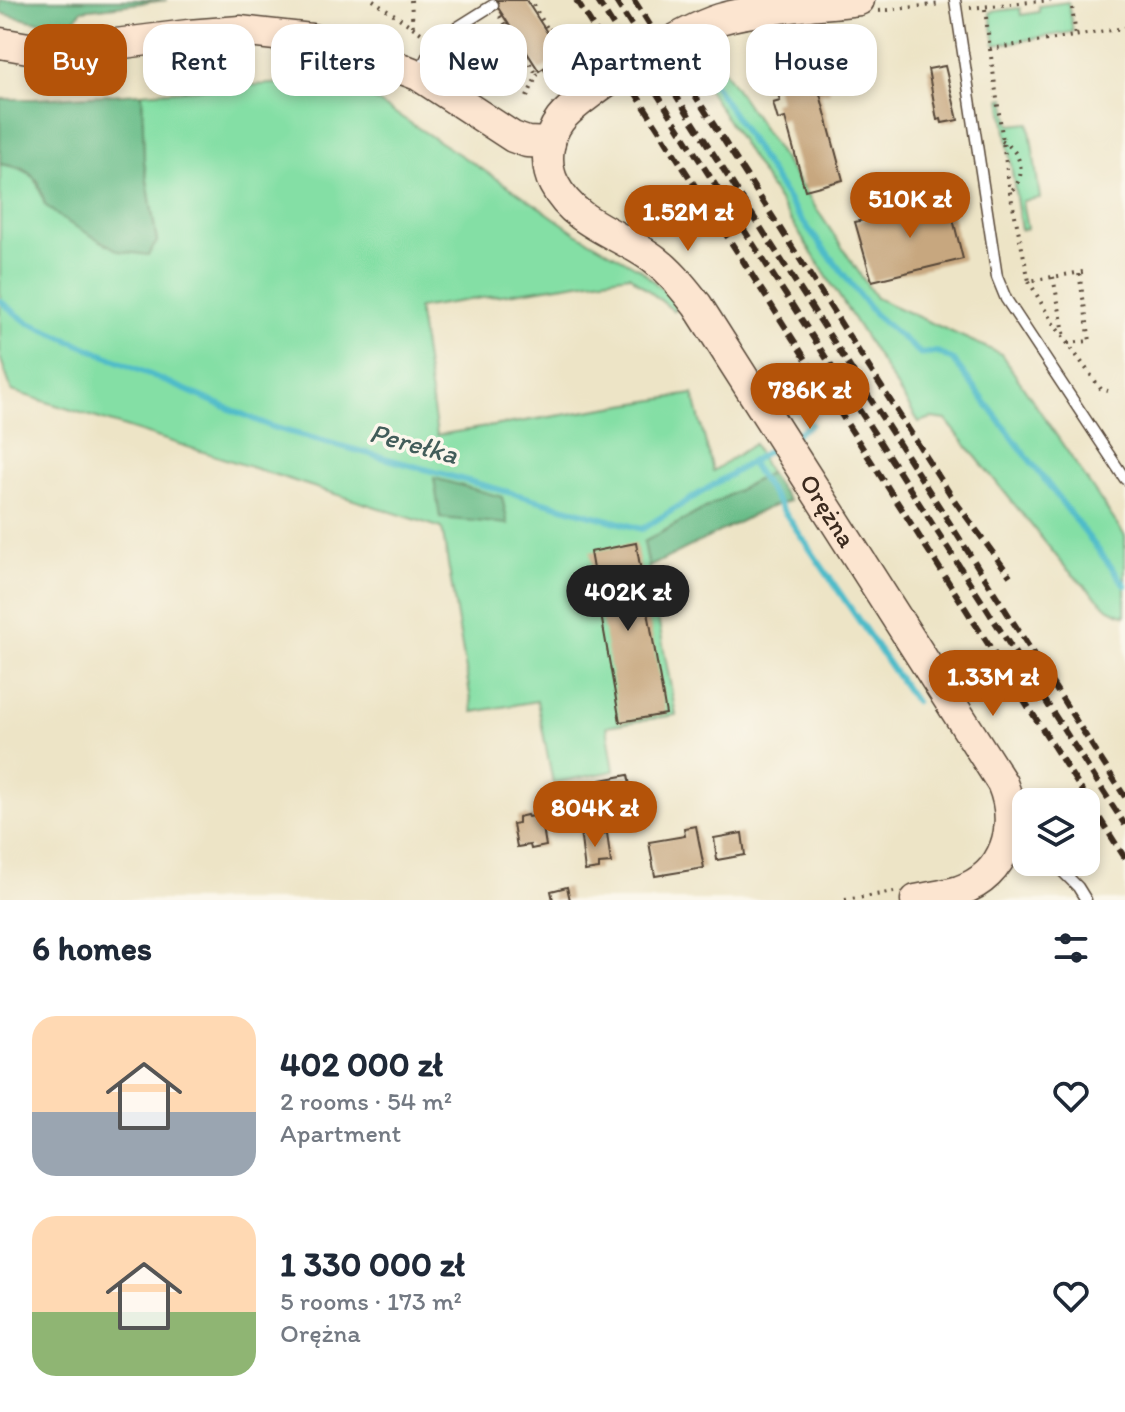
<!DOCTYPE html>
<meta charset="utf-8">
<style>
:root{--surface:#fff;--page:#f6f6f7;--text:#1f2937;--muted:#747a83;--accent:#b45309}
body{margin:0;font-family:Itim,sans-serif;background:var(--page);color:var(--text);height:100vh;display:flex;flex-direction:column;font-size:30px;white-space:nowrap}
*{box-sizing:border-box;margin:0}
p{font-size:26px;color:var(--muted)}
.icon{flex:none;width:44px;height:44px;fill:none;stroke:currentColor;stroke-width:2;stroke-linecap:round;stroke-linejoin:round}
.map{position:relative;height:900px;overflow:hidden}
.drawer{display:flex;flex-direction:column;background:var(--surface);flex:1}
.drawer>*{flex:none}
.hud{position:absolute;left:24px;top:24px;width:1078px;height:72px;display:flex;gap:16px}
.tools{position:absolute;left:1012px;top:788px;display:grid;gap:16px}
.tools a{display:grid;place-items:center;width:88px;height:88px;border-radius:16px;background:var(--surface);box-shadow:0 4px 12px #0003;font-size:40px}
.price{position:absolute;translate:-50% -68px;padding:0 18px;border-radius:28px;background:var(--accent);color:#fff;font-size:26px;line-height:52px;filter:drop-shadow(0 2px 4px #0008)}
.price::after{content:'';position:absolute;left:50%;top:48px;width:24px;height:18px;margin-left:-12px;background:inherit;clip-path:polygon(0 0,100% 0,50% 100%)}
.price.on{background:#222;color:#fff}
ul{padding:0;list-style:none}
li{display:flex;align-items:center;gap:24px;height:200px;padding:0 32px}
li span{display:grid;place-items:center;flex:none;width:224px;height:160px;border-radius:24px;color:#555}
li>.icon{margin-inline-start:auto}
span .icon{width:96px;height:96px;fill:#fffc;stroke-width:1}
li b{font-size:34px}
h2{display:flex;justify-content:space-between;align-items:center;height:96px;padding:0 32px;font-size:34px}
.tag{padding:0 28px;border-radius:24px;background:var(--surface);box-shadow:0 4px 12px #0003;font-size:28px;line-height:72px}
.tag.on{background:var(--accent);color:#fff}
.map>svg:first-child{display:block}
.green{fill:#84dfa5;stroke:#608462;stroke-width:2}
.forest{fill:#6bbe8a;stroke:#537454;stroke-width:2}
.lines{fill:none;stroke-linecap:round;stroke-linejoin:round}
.stream{stroke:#4ebbc9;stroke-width:6}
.building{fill:#c7a77f}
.lane-casing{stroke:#564637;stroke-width:13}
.secondary-casing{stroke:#564637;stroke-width:33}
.path{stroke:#564637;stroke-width:4;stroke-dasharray:2 6;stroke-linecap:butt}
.lane{stroke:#fff;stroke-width:10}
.secondary{stroke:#fce5d0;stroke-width:30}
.rail{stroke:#3b2a1e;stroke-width:6;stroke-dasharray:12 6;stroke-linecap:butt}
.labels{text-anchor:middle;stroke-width:7;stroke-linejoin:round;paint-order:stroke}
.street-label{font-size:26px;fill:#3b2a1e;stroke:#fbf7ec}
.water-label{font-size:28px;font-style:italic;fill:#425d5a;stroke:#fbf7ec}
</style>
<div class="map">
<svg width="1125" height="900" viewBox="0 0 1125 900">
<rect width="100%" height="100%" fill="#fbf7ec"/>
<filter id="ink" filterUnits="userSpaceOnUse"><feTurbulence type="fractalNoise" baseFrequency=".0125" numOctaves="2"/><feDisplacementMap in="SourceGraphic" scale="16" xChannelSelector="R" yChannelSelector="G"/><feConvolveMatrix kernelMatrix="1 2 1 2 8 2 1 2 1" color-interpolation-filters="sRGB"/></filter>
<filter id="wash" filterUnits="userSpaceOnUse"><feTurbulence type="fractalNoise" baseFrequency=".006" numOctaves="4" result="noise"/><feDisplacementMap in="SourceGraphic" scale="32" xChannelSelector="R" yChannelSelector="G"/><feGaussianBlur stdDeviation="1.8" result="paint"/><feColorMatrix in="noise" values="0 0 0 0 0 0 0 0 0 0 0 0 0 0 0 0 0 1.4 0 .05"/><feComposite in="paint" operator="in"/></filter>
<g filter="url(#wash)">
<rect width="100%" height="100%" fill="#ede4c6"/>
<path class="green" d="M1068,2L1073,32L995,45L990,12L1020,8L1021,15L1039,12V6Z
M707,45L876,298L1001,354L1125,536V616L1109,609L1066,568L946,420L932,418L919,422L688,58Z
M342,79L516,191L576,233L640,269L677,303L674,311L629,275L418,308L437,435L693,394L713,471L754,444L769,473L644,542L676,715L607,726L614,771L553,783L537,701L473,712L442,528L12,391L0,357V164C32,169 36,175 45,205L157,241L144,161L142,93Z
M1005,98L1010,125L1029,123L1040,198L1022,201L1027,229L1021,230L1001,99Z"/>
<path class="forest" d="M0,0H167L82,10L72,24L32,21L0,13Z
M142,93L144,162L157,242L148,255L119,251L62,219L45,205L38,181L23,168L0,164V99H34Z
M769,473L789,501L765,509L649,567L644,542Z
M434,478L502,497L508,524L440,518Z"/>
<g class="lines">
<path class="stream" d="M701,64L798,215L874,314L921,354L938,352L954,361L1125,585
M0,301L27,322L272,427L642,529L778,445
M791,437L811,424
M750,462L915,702"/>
</g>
<g id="blocks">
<path class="building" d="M493,0H526L550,37L554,35L566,53L539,71Z
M945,66L958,120L942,123L941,119L937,120L928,69Z
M812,67L817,84L827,81L830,92L820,94L843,180L805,190L785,118L778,120L773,103L780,101L773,77Z
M948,199L963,259L872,281L855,222Z
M636,543L666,714L620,722L590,552Z
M628,775L635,811L608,816L601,780Z
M527,815L528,817L541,815L546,846L531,849L530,845L517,847L513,824L518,823V817Z
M696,826L704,868L655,876L649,842L685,836L684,828Z
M595,827L596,835L607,833L611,863L599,864V869L585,871L580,830Z
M742,833L745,855L717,860L714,838Z
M567,887L570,900H553L551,891Z"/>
</g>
</g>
<g filter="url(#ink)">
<use href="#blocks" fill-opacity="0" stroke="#564637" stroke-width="2"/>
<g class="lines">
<g class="lane-casing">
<path id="lane" d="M955,0L997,277L1006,299L1125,479
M419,73L434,42L493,5
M1053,862L1078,887L1086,900"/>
</g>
<g class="secondary-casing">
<g id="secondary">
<path id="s1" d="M859,0C818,5 758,8 720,19C684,30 582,92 560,120C547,137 544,165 554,184C575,225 622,234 655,260C672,273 684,289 697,305L1002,783C1020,826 1006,875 959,891C946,895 930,897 916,900"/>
<path d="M0,43L51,52L188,35L240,31L311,39L351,49L418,75L513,137L527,142L550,143"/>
</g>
</g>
<path class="path" d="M373,0L424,35
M411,0L413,28
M1071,0L1076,36
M970,8L1051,0
M985,9L990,49L1125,28
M879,11L942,4
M500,16L537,75
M990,49L1010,192L1029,281L1088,271
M527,97L537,75L570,53L554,28L549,31L530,0
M1002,141C1021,151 1028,176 1011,191
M1053,277L1065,337
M1029,281L1052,322L1101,389L1108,391
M1068,343L1090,341L1079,273
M845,900L894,892"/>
<use href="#lane" class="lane"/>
<use href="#secondary" class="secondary"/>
<path class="rail" d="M576,0L1125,858
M597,0L1125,825
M615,0L1125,797
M634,0L952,497L1010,576"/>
</g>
</g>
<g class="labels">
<g class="street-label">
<text dy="9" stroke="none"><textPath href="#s1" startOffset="832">Orężna</textPath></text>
</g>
<g class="water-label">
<text transform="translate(414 443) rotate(15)" y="10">Perełka</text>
</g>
</g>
</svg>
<div class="tools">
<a><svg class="icon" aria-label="layers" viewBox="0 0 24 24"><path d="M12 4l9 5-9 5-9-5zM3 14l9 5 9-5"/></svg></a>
</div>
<b class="price" style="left:910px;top:240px">510K zł</b>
<b class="price" style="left:688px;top:253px">1.52M zł</b>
<b class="price" style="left:810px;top:431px">786K zł</b>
<b class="price on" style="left:628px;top:633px">402K zł</b>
<b class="price" style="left:993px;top:718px">1.33M zł</b>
<b class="price" style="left:595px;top:849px">804K zł</b>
<div class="hud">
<a class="tag on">Buy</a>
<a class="tag">Rent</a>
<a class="tag">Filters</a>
<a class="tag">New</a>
<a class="tag">Apartment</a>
<a class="tag">House</a>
</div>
</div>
<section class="drawer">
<h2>6 homes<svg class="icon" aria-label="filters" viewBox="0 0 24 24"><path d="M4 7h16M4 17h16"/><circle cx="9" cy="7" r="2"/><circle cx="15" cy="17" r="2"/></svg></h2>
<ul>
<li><span style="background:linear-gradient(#ffd9b3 60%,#9aa5b1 0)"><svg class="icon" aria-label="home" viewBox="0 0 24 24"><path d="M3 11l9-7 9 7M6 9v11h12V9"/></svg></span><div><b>402 000 zł</b><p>2 rooms · 54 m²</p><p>Apartment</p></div><svg class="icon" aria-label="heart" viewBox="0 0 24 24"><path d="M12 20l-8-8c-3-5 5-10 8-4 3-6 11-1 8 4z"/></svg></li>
<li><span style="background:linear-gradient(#ffd9b3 60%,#8fb573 0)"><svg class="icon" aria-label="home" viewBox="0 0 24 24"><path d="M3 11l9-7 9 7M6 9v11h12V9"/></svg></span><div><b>1 330 000 zł</b><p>5 rooms · 173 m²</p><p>Orężna</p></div><svg class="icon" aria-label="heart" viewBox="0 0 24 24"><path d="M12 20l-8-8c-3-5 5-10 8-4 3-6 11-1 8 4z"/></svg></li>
</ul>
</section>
